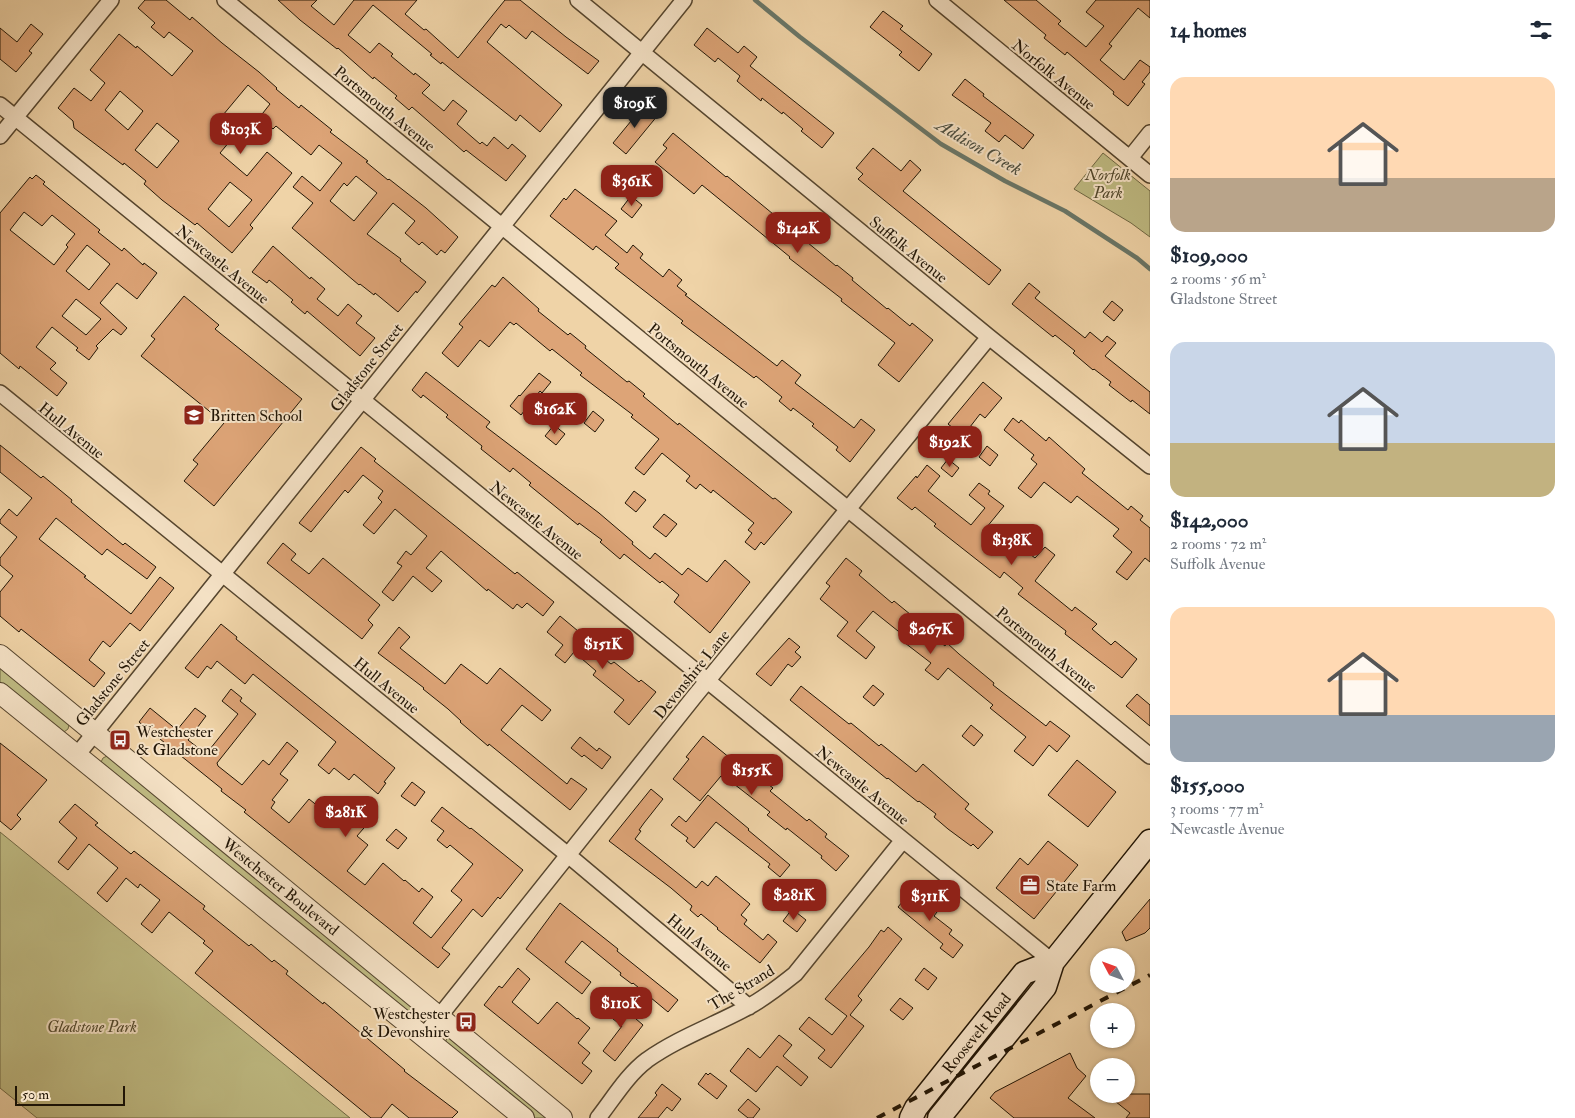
<!DOCTYPE html>
<meta charset="utf-8">
<style>
:root{--surface:#fff;--page:#f2f2f3;--text:#1f2937;--muted:#747a83;--accent:#8f2418}
body{margin:0;font-family:"IM FELL Double Pica",serif;background:var(--page);color:var(--text);height:100vh;display:flex;flex-direction:column;font-size:19px;white-space:nowrap}
*{box-sizing:border-box;margin:0}
p{font-size:16px;color:var(--muted)}
.icon{flex:none;width:28px;height:28px;fill:none;stroke:currentColor;stroke-width:2;stroke-linecap:round;stroke-linejoin:round}
.map{position:relative;flex:1;overflow:hidden}
.sheet{display:flex;flex-direction:column;background:var(--surface);width:425px}
.sheet>*{flex:none}
.needle{width:32px;rotate:311deg}
.controls{position:absolute;left:1090px;top:948px;display:grid;gap:10px}
.controls a{display:grid;place-items:center;width:45px;height:45px;border-radius:50%;background:var(--surface);box-shadow:0 1px 4px #0004;font-size:25px}
.scale{position:absolute;left:15px;bottom:12px;width:110px;box-sizing:border-box;padding-left:5px;border:2px solid #221606;border-top:0;font-size:14px;line-height:18px;white-space:nowrap;color:#221606;-webkit-text-stroke:4px #f5e2c6;paint-order:stroke}
.price{position:absolute;translate:-50% -42px;padding:0 11px;border-radius:10px;background:var(--accent);color:#fff;font-size:16px;line-height:32px;filter:drop-shadow(0 1px 2px #0008)}
.price::after{content:'';position:absolute;left:50%;top:30px;width:15px;height:11px;margin-left:-8px;background:inherit;clip-path:polygon(0 0,100% 0,50% 100%)}
.price.on{background:#222;color:#fff}
ul{padding:0;list-style:none}
li{display:grid;align-content:center;gap:10px;height:265px;padding:0 20px}
li span{display:grid;place-items:center;height:155px;border-radius:15px;color:#555}
li>.icon{margin-inline-start:auto}
span .icon{width:90px;height:90px;fill:#fffc;stroke-width:1}
li b{font-size:21px}
h2{display:flex;justify-content:space-between;align-items:center;height:60px;padding:0 20px;font-size:21px}
main{display:flex;flex:1;min-height:0}
.map>svg:first-child{display:block}
.green{fill:#bfbb83;stroke:#706844}
.lines{fill:none;stroke-linecap:round;stroke-linejoin:round}
.stream{stroke:#6a7768;stroke-width:4.5}
.building{fill:#dda477;stroke:#221606;fill-rule:evenodd}
.minor-casing{stroke:#55452e;stroke-width:18}
.tertiary-casing{stroke:#55452e;stroke-width:22}
.secondary-casing{stroke:#221606;stroke-width:25}
.minor{stroke:#f5e2c6;stroke-width:15}
.tertiary{stroke:#f5e2c6;stroke-width:20}
.secondary{stroke:#f5e2c6;stroke-width:22}
.rail{stroke:#221606;stroke-width:4;stroke-dasharray:9 9;stroke-linecap:butt}
.labels{text-anchor:middle;stroke-width:4;stroke-linejoin:round;paint-order:stroke}
.street-label{font-size:16px;fill:#221606;stroke:#f5e2c6}
.park-label{font-size:16px;font-style:italic;fill:#51482c;stroke:#f5e2c6}
.poi-label{font-size:16px;fill:#221606;stroke:#f5e2c6;text-anchor:start}
.water-label{font-size:18px;font-style:italic;fill:#4c4e3f;stroke:#f5e2c6}
</style>
<main>
<div class="map">
<svg width="1150" height="1118" viewBox="0 0 1150 1118">
<rect width="100%" height="100%" fill="#efd3a7"/>
<filter id="stains"><feTurbulence type="fractalNoise" baseFrequency=".004" numOctaves="4"/><feColorMatrix values="0 0 0 0 .2 0 0 0 0 .09 0 0 0 0 .02 0 0 0 .5 -.17"/></filter>
<radialGradient id="worn" r=".72"><stop offset=".6" stop-color="#630" stop-opacity="0"/><stop offset="1" stop-color="#630" stop-opacity=".3"/></radialGradient>
<path class="green" d="M1103,153L1150,191V237L1131,223L1074,189Z
M0,666L67,721L69,725L68,729L64,732L59,730L0,682Z
M107,756L414,1006L409,1012L103,766L101,762L103,758Z
M0,832L350,1118H37L0,1088Z
M451,1036L554,1118H534L447,1047L445,1043L447,1038Z"/>
<g class="lines">
<path class="stream" d="M755,0L800,37L941,144L1005,181L1065,211L1137,258L1150,269"/>
</g>
<path class="building" d="M145,0H166L190,20L192,17L222,43L259,72L277,88L276,89L299,108L301,105L332,130L330,132L368,161L366,162L388,180L389,179L426,208L458,237L445,253L441,250L437,255L422,242L419,245L405,233L415,221L393,203L367,234L401,259L400,261L426,282L417,293L416,291L398,312L375,293L374,295L360,284L359,285L292,228L313,203L293,187L302,176L320,191L342,163L319,145L311,155L276,126L273,129L259,118L270,104L248,85L223,115L240,129L220,153L247,176L267,152L292,173L250,225L253,228L232,253L197,223L195,225L162,200L144,184L146,181L124,163L123,165L74,128L73,121L58,108L74,88L91,101L105,83L90,70L119,34L136,48L137,46L172,76L193,51L169,32L164,38L151,27L155,23L138,8ZM120,91L143,111L128,130L105,110ZM157,123L179,141L157,168L135,150ZM356,176L377,193L354,221L330,201L344,183L347,186ZM230,182L252,200L229,227L208,209Z
M278,0H317L311,6L334,25L354,0H417L405,14L424,30L426,29L458,58L505,0H520L566,37L599,61L588,74L532,31L526,39L509,25L506,28L501,24L487,42L562,105L540,132L520,115L516,121L463,79L442,62L441,64L430,55L432,54L373,5L348,35L370,53L379,43L393,54L391,56L414,75L415,73L430,85L422,93L444,111L453,100L467,111L457,124L480,144L482,142L487,146L494,137L508,149L512,144L526,156L506,181L466,150L464,152L412,107L409,110L395,98L397,96L374,77L373,79L338,48L337,49L300,20Z
M1004,0H1036L1061,21L1058,24L1086,47L1104,26L1086,12L1096,0H1150V18L1138,8L1109,44L1112,46L1100,60L1124,80L1140,60L1150,67V72L1142,82L1145,84L1128,106L1113,94L1114,92L1067,52L1065,55L1044,38L1046,35Z
M883,11L903,26L900,29L932,54L919,71L899,55L902,52L870,27Z
M31,24L43,34L29,51L32,53L16,72L0,59V28L17,42Z
M707,28L738,53L744,46L757,57L750,66L834,133L822,148L801,131L803,129L783,112L782,114L762,98L761,101L737,81L740,76L718,58L715,62L694,45Z
M965,79L984,94L983,96L1034,135L1023,149L1005,135L999,142L985,131L991,123L952,95Z
M645,104L658,115L626,154L613,143Z
M673,133L726,177L727,176L836,266L837,265L853,278L852,280L887,309L888,308L910,326L912,323L933,340L899,382L878,365L895,343L841,301L842,299L789,258L790,257L702,185L694,194L655,162L667,148L663,145Z
M873,148L901,171L910,160L921,170L903,191L1001,270L989,285L858,179L863,174L856,168Z
M36,175L45,182L43,184L100,230L98,232L122,251L124,248L143,265L144,263L157,273L137,299L117,283L100,303L127,328L121,335L113,329L96,346L98,348L89,360L76,350L78,348L52,327L36,347L56,363L50,369L67,383L57,396L20,366L19,369L0,353V213L30,177L32,179ZM24,212L42,226L52,215L75,234L66,245L68,247L54,265L10,230ZM87,245L110,264L89,290L66,271ZM76,299L101,319L86,335L62,316Z
M575,189L617,221L605,235L627,253L633,245L643,254L640,258L663,277L669,269L682,280L677,286L687,294L685,295L777,366L782,360L801,375L795,383L854,428L861,419L875,430L850,462L836,450L838,447L812,426L814,424L793,408L791,411L779,401L782,397L756,376L754,378L681,323L683,321L615,268L619,264L596,246L593,250L550,216L564,198L566,200Z
M631,196L642,205L632,218L621,209Z
M273,246L310,279L311,277L325,289L317,299L338,316L348,304L362,316L356,323L375,338L360,356L307,311L305,314L291,302L293,300L269,280L267,283L252,272Z
M503,277L539,309L538,311L568,335L570,333L586,346L585,348L627,382L629,381L645,394L643,396L678,425L679,423L773,499L775,498L792,512L764,545L761,542L755,550L745,542L752,533L748,530L754,523L713,490L711,493L700,484L696,489L686,481L690,476L662,453L644,475L635,468L659,439L631,417L633,415L580,375L582,373L552,349L550,351L516,323L514,325L510,322L489,347L480,340L458,367L442,353L463,327L459,324L492,285L495,287Z
M1029,283L1040,292L1035,298L1085,338L1090,332L1102,342L1107,336L1116,343L1105,356L1150,392V414L1132,400L1131,402L1109,385L1111,382L1094,369L1093,370L1073,353L1075,351L1055,335L1053,337L1012,304Z
M184,296L219,325L215,329L302,399L214,506L184,481L198,464L193,460L224,423L141,356L155,339L151,336Z
M1112,301L1123,310L1114,321L1103,312Z
M426,372L490,422L486,427L599,513L633,542L632,544L650,559L655,553L682,575L688,568L707,582L725,560L750,582L710,633L674,602L679,595L662,581L660,583L624,554L620,559L600,542L602,540L579,523L578,525L529,485L531,483L513,468L510,472L481,449L482,446L446,417L448,415L423,395L421,398L412,390Z
M539,373L551,382L542,393L540,391L521,415L510,406L519,395L520,396Z
M983,382L1002,398L985,418L980,414L963,436L948,424Z
M593,411L604,420L595,432L584,423Z
M1013,418L1019,423L1021,420L1046,441L1049,437L1085,469L1082,473L1128,510L1131,506L1143,516L1140,520L1150,528V562L1145,558L1127,580L1116,572L1132,552L1113,536L1119,529L1077,496L1071,503L1044,482L1031,498L1018,488L1037,464L1031,459L1034,455L1004,430Z
M554,425L565,434L556,445L545,436Z
M0,445L41,478L43,476L72,500L71,502L123,545L125,543L156,567L147,579L107,549L102,555L56,518L39,539L86,576L84,577L131,614L160,577L174,588L140,631L130,623L110,647L103,641L89,660L105,673L94,687L21,629L19,632L0,616V592L13,576L0,565V558L17,537L0,523V520L9,509L17,516L32,498L0,472Z
M987,446L998,455L990,466L979,457Z
M361,447L376,459L374,461L459,529L515,574L517,572L554,602L543,616L527,603L522,608L517,604L513,609L488,589L487,591L441,551L426,568L442,581L432,592L413,576L393,601L382,592L402,566L397,563L406,551L411,555L427,536L395,509L374,534L363,525L382,502L378,498L383,491L363,475L348,493L345,490L311,532L299,523Z
M948,459L959,468L952,477L941,468Z
M927,465L940,476L928,491L971,525L985,508L969,495L979,483L990,491L988,494L1004,506L982,533L1008,554L1016,543L1035,558L1045,547L1055,555L1035,581L1072,611L1075,607L1097,624L1092,629L1111,645L1115,641L1137,659L1122,678L1065,634L1066,631L1018,594L1023,588L1004,572L1000,578L934,526L936,524L915,507L912,510L897,498L916,476L917,478Z
M634,491L646,500L636,512L625,503Z
M664,514L677,524L666,537L653,527Z
M283,543L296,554L291,560L309,574L323,558L380,605L368,620L373,625L362,639L267,563Z
M846,558L862,571L859,575L892,603L894,601L916,619L914,621L945,646L947,643L959,654L994,683L993,685L1046,726L1050,721L1070,736L1057,752L1049,745L1033,766L1014,751L1026,737L990,708L993,705L948,668L938,680L925,670L931,663L905,643L908,639L873,611L856,631L875,647L866,659L837,636L848,622L820,599L830,586L826,583Z
M560,616L596,646L593,650L611,664L614,662L639,682L641,680L656,692L629,725L614,712L624,700L593,675L596,671L574,652L565,663L555,655L563,645L547,632Z
M221,624L237,637L236,639L395,768L384,782L386,783L378,794L354,774L349,780L334,768L329,774L318,765L336,742L253,674L245,684L217,661L211,669L207,666L198,678L185,668Z
M399,627L410,637L400,648L445,684L461,664L487,684L500,668L551,710L542,721L522,705L501,730L567,784L571,778L587,789L570,810L489,744L488,746L460,722L461,721L448,709L423,689L424,688L378,653Z
M789,638L800,647L795,652L801,657L792,667L788,664L771,686L756,674Z
M873,685L884,694L874,706L863,697Z
M801,686L849,724L851,723L879,746L881,744L916,772L923,764L969,804L965,809L993,832L978,849L973,844L971,846L948,829L934,817L936,814L919,801L918,802L888,778L887,779L790,700Z
M231,689L242,698L240,701L256,714L217,763L218,766L242,785L263,760L269,765L287,742L298,751L280,774L288,780L272,800L275,802L271,808L289,823L309,799L345,828L364,805L376,814L357,836L368,845L347,871L365,885L383,863L404,881L405,880L419,892L422,888L433,897L413,923L431,938L462,900L451,891L473,864L450,845L447,848L437,840L444,831L431,821L442,807L470,829L471,828L523,870L500,899L498,897L482,917L473,909L442,948L450,954L438,968L244,812L246,810L221,791L222,789L139,722L150,708L177,730L195,708L206,716L188,740L206,754L238,714L222,701Z
M1137,694L1150,705V726L1126,706Z
M971,725L983,735L974,746L962,736Z
M703,736L752,776L754,773L773,788L770,791L807,821L809,819L827,834L825,837L849,856L836,871L821,858L822,856L787,828L786,830L767,815L770,812L734,784L733,786L721,776L700,801L673,779L689,759L686,757Z
M580,737L597,751L599,748L611,757L602,769L584,755L582,757L571,748Z
M0,743L47,780L17,815L21,819L11,830L0,821Z
M1077,760L1116,792L1088,827L1048,795Z
M412,782L425,792L415,806L401,796Z
M651,789L663,799L644,823L639,830L641,831L635,839L696,888L702,881L708,886L716,876L750,904L741,915L747,920L744,924L763,940L768,934L777,942L760,963L717,929L718,928L701,914L698,917L690,910L692,906L671,888L609,841Z
M708,795L749,829L748,830L790,865L780,877L768,867L770,864L716,822L694,848L686,841L688,838L671,825L679,816L686,822Z
M75,804L98,823L95,825L131,854L134,851L205,906L203,909L249,946L251,944L272,962L274,960L288,971L286,974L323,1004L324,1002L405,1070L404,1071L458,1112L452,1118H409L392,1104L381,1118H371L195,973L213,951L203,943L205,941L169,912L152,933L141,924L160,900L140,884L138,888L126,878L107,902L97,893L118,868L89,844L68,870L58,862L77,838L59,822Z
M396,829L407,838L398,849L386,840Z
M1048,841L1078,865L1034,919L996,888L1020,858L1028,865Z
M914,888L925,897L923,900L937,912L934,916L952,930L949,934L963,945L953,958L940,948L943,944L898,907Z
M1150,899V928L1145,933L1126,941L1122,932Z
M560,903L618,949L617,951L678,1000L668,1012L633,983L632,984L620,975L621,973L582,941L565,962L591,982L582,994L526,949Z
M792,909L806,920L797,932L783,921Z
M888,927L902,939L858,996L862,1000L850,1015L864,1026L831,1068L818,1058L825,1050L799,1029L809,1017L832,1035L847,1016L825,999L869,947L881,930L884,932Z
M518,968L530,979L512,1002L538,1024L557,1002L577,1019L578,1018L590,1028L578,1043L590,1053L582,1063L592,1071L582,1084L484,1005L499,986L502,988Z
M924,968L937,978L928,990L915,980Z
M900,998L913,1008L903,1020L890,1010Z
M613,999L643,1025L615,1061L603,1051L622,1026L603,1011Z
M779,1035L792,1045L783,1056L808,1077L801,1086L777,1066L756,1092L730,1071L748,1048L760,1058Z
M1070,1053L1077,1068L1086,1076L1068,1098L1095,1118H1014L990,1098L995,1092Z
M706,1073L708,1075L710,1073L727,1086L717,1099L698,1084Z
M662,1084L681,1099L672,1111L667,1107L658,1118H638L657,1095L655,1093Z
M1106,1094H1150V1118H1126L1130,1113Z
M748,1099L760,1109L753,1118H748L738,1110Z"/>
<g class="lines">
<g class="minor-casing">
<path id="minor" d="M225,0L1150,756
M578,0L989,337L1150,466
M937,0L1150,175
M0,105L1053,962
M0,136L111,0
M1130,158L1150,133
M0,393L568,855L749,1007
M77,755L684,0
M423,1037L694,697L989,337
M598,1118C613,1099 627,1075 647,1060C678,1038 715,1025 748,1007C765,998 780,986 795,974L903,840"/>
</g>
<g class="tertiary-casing">
<path id="tertiary" d="M0,655L562,1118
M0,693L524,1118"/>
</g>
<g class="secondary-casing">
<path id="secondary" d="M911,1118L916,1108L1024,973L1053,962
M939,1118L1045,987L1053,962L1150,841"/>
</g>
<use href="#minor" class="minor"/>
<use href="#tertiary" class="tertiary"/>
<use href="#secondary" class="secondary"/>
<path class="rail" d="M877,1118L1150,975"/>
</g>
<defs>
<g id="school-square" transform="scale(1.125)"><rect x="-9" y="-9" width="18" height="18" rx="4" fill="#8f2418" stroke="#f5e2c6"/><path d="M0-5L7-2L0 1L-7-2ZM-4 1L0 2.5L4 1V4Q0 6-4 4Z" fill="#fff"/></g>
<g id="bus-square" transform="scale(1.125)"><rect x="-9" y="-9" width="18" height="18" rx="4" fill="#8f2418" stroke="#f5e2c6"/><path d="M-5-6H5V4H4V6H2V4H-2V6H-4V4H-5ZM-3.5-4V0h7V-4ZM-3.5 1.2v1.5H-2V1.2ZM2 1.2v1.5H3.5V1.2Z" fill="#fff"/></g>
<g id="office-square" transform="scale(1.125)"><rect x="-9" y="-9" width="18" height="18" rx="4" fill="#8f2418" stroke="#f5e2c6"/><path d="M-6-3h4V-5.5h4V-3h4V5H-6ZM-1-4.5V-3h2v-1.5ZM-6 0V1H6V0Z" fill="#fff"/></g>
</defs>
<g fill-rule="evenodd">
<use href="#school-square" x="194" y="415"/>
<use href="#bus-square" x="120" y="740"/>
<use href="#office-square" x="1030" y="885"/>
<use href="#bus-square" x="466" y="1022"/>
</g>
<g class="labels">
<g class="street-label">
<text transform="translate(1054 74) rotate(39)" y="6">Norfolk Avenue</text>
<text transform="translate(385 108) rotate(39)" y="6">Portsmouth Avenue</text>
<text transform="translate(909 249) rotate(39)" y="6">Suffolk Avenue</text>
<text transform="translate(223 264) rotate(39)" y="6">Newcastle Avenue</text>
<text transform="translate(699 365) rotate(39)" y="6">Portsmouth Avenue</text>
<text transform="translate(366 367) rotate(-52)" y="6">Gladstone Street</text>
<text transform="translate(72 430) rotate(39)" y="6">Hull Avenue</text>
<text transform="translate(537 520) rotate(39)" y="6">Newcastle Avenue</text>
<text transform="translate(1047 649) rotate(39)" y="6">Portsmouth Avenue</text>
<text transform="translate(691 674) rotate(-51)" y="6">Devonshire Lane</text>
<text transform="translate(112 682) rotate(-51)" y="6">Gladstone Street</text>
<text transform="translate(387 685) rotate(39)" y="6">Hull Avenue</text>
<text transform="translate(863 785) rotate(39)" y="6">Newcastle Avenue</text>
<text transform="translate(281 886) rotate(39)" y="6">Westchester Boulevard</text>
<text transform="translate(700 942) rotate(40)" y="6">Hull Avenue</text>
<text transform="translate(741 987) rotate(-31)" y="6">The Strand</text>
<text transform="translate(976 1033) rotate(-51)" y="6">Roosevelt Road</text>
</g>
<g class="park-label">
<text x="1108" y="180">Norfolk<tspan x="1108" dy="18">Park</tspan></text>
<text x="92" y="1032">Gladstone Park</text>
</g>
<g class="poi-label">
<text x="210" y="421">Britten School</text>
<text x="136" y="737">Westchester<tspan x="136" dy="18">&amp; Gladstone</tspan></text>
<text x="1046" y="891">State Farm</text>
<text x="450" y="1019" text-anchor="end">Westchester<tspan x="450" dy="18">&amp; Devonshire</tspan></text>
</g>
<g class="water-label">
<text transform="translate(979 147) rotate(30)" y="6">Addison Creek</text>
</g>
</g>
<rect width="100%" height="100%" filter="url(#stains)"/>
<rect width="100%" height="100%" fill="url(#worn)"/>
</svg>
<div class="controls">
<a><svg class="needle" viewBox="-14 -14 28 28"><path d="M0-13l5 13h-10z" fill="#e53935"/><path d="M0 13l5-13h-10z" fill="#747a83"/></svg></a>
<a>+</a>
<a>−</a>
</div>
<div class="scale">50 m</div>
<b class="price on" style="left:635px;top:129px">$109K</b>
<b class="price" style="left:241px;top:155px">$103K</b>
<b class="price" style="left:632px;top:207px">$361K</b>
<b class="price" style="left:798px;top:254px">$142K</b>
<b class="price" style="left:555px;top:435px">$162K</b>
<b class="price" style="left:950px;top:468px">$192K</b>
<b class="price" style="left:1012px;top:566px">$138K</b>
<b class="price" style="left:931px;top:655px">$267K</b>
<b class="price" style="left:603px;top:670px">$151K</b>
<b class="price" style="left:752px;top:796px">$155K</b>
<b class="price" style="left:346px;top:838px">$281K</b>
<b class="price" style="left:794px;top:921px">$281K</b>
<b class="price" style="left:930px;top:922px">$311K</b>
<b class="price" style="left:621px;top:1029px">$110K</b>
</div>
<section class="sheet">
<h2>14 homes<svg class="icon" aria-label="filters" viewBox="0 0 24 24"><path d="M4 7h16M4 17h16"/><circle cx="9" cy="7" r="2"/><circle cx="15" cy="17" r="2"/></svg></h2>
<ul>
<li><span style="background:linear-gradient(#ffd9b3 65%,#b9a48a 0)"><svg class="icon" aria-label="home" viewBox="0 0 24 24"><path d="M3 11l9-7 9 7M6 9v11h12V9"/></svg></span><div><b>$109,000</b><p>2 rooms · 56 m²</p><p>Gladstone Street</p></div></li>
<li><span style="background:linear-gradient(#c9d6e8 65%,#c2b280 0)"><svg class="icon" aria-label="home" viewBox="0 0 24 24"><path d="M3 11l9-7 9 7M6 9v11h12V9"/></svg></span><div><b>$142,000</b><p>2 rooms · 72 m²</p><p>Suffolk Avenue</p></div></li>
<li><span style="background:linear-gradient(#ffd9b3 70%,#9aa5b1 0)"><svg class="icon" aria-label="home" viewBox="0 0 24 24"><path d="M3 11l9-7 9 7M6 9v11h12V9"/></svg></span><div><b>$155,000</b><p>3 rooms · 77 m²</p><p>Newcastle Avenue</p></div></li>
</ul>
</section>
</main>
